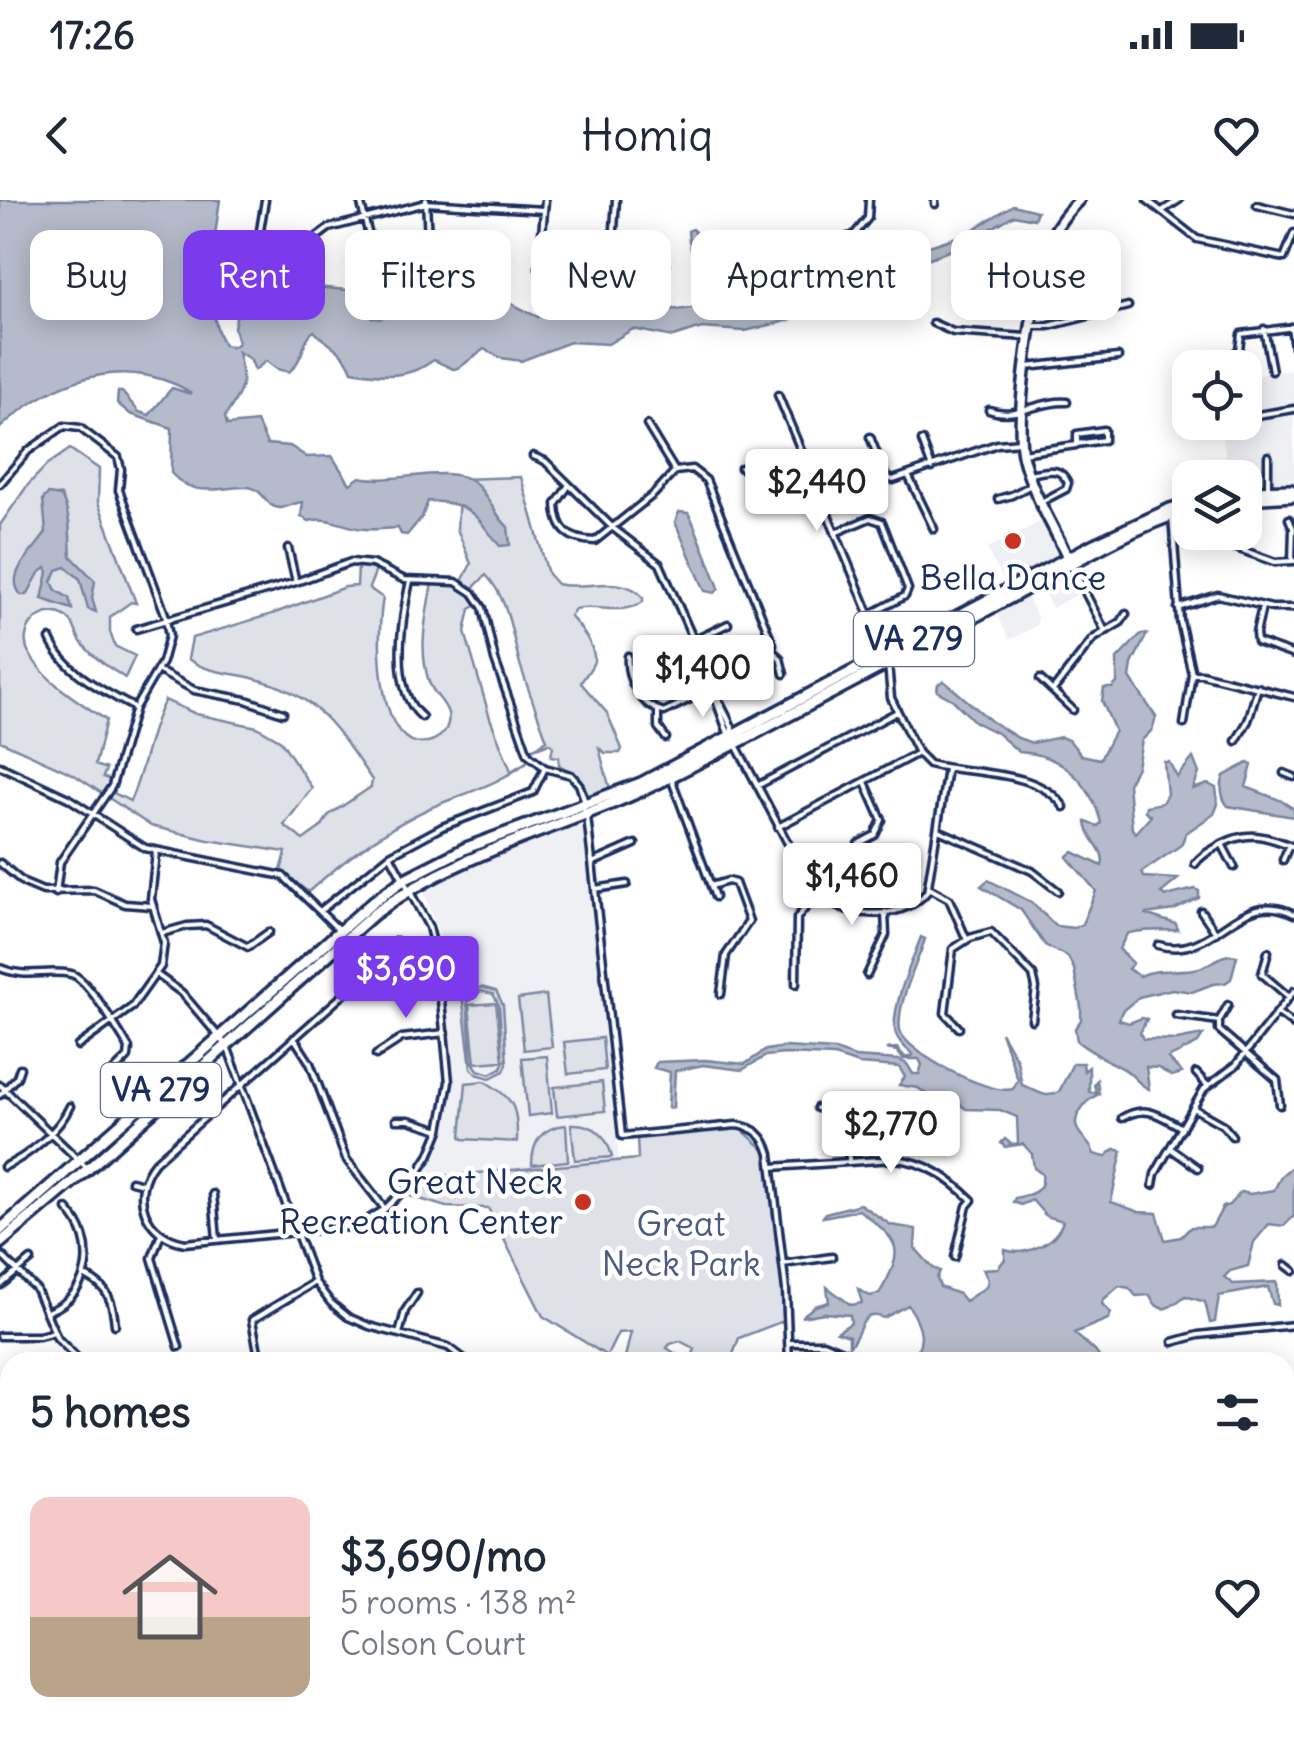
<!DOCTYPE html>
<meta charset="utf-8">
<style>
:root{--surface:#fff;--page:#f6f6f7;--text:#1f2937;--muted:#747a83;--line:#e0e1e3;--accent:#7c3aed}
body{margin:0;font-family:Delius,sans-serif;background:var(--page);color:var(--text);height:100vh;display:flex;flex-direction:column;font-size:38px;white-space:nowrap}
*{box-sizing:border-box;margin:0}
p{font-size:32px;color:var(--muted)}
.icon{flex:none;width:55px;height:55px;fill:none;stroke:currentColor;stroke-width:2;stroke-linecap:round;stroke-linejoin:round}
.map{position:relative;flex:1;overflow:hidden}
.details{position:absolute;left:0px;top:1152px;width:1295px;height:392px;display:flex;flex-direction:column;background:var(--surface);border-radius:30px 30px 0 0;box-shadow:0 5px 25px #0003}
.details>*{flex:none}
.hud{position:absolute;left:30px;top:30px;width:1235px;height:90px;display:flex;gap:20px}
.controls{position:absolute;left:1172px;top:150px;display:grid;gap:20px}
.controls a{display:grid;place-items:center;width:90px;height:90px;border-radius:20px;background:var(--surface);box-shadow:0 5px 25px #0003;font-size:50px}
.price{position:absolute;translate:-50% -85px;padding:0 22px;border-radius:10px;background:#fff;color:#222;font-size:32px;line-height:65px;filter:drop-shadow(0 2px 5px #0008)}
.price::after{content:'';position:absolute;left:50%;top:60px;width:30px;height:22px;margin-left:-15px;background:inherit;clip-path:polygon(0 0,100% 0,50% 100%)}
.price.on{background:var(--accent);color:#fff}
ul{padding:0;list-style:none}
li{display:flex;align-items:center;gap:30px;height:250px;padding:0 30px}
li+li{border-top:2px solid var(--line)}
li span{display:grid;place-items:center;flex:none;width:280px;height:200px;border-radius:20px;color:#555}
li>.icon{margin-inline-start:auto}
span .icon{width:120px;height:120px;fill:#fffc;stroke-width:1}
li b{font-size:42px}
h2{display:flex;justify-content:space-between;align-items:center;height:120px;padding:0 30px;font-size:42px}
.chip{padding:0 35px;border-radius:20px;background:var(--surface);box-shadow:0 5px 25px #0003;font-size:35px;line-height:90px}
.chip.on{background:var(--accent);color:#fff}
.status{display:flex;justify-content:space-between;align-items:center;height:70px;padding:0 50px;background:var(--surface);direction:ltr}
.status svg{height:28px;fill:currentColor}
header{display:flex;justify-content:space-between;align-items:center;height:130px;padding:0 30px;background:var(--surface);font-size:45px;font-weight:600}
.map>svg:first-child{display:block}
.built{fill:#eff0f4}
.green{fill:#dee1e7;stroke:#7c88a2;stroke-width:2.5;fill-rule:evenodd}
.water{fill:#b5bbca;stroke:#77839f;stroke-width:2.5}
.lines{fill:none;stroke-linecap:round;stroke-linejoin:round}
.street-casing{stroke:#1b2f5e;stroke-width:11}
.secondary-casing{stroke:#1b2f5e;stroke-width:15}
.primary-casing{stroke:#1b2f5e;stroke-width:16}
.street{stroke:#fff;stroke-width:4}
.secondary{stroke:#fff;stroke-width:8}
.primary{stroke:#fff;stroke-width:9}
.poi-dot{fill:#c8321e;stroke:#fff;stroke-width:4}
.labels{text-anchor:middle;stroke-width:9;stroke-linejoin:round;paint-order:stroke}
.shield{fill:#fff;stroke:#5f6d8e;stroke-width:2.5}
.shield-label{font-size:32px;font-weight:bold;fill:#1b2f5e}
.poi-label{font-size:35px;fill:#1b2f5e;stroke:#fff}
.park-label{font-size:35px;fill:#4c5c80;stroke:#fff}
</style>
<div class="status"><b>17:26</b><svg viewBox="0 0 49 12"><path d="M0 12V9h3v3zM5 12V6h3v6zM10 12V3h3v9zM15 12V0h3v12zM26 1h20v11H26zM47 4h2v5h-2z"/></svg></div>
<header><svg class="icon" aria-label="back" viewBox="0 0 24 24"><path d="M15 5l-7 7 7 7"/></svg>Homiq<svg class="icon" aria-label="heart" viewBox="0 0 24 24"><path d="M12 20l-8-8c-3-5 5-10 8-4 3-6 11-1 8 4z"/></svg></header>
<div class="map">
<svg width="1294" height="1544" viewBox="0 0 1294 1544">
<rect width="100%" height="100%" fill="#fff"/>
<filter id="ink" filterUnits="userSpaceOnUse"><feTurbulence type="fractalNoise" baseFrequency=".01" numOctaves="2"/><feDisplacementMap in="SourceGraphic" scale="20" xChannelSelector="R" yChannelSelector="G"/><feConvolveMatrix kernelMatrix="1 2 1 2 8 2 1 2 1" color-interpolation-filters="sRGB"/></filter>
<g filter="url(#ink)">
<path class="built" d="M1294,169V286H1245V278L1234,277L1233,270L1227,263L1220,223L1245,222V178Z
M1044,320L1061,356L1005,384L987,349Z
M1068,372L1080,393L1052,408L1040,386Z
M1026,395L1038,419L1036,426L1010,440L995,411Z
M582,623L619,960L421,977L434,957L448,919L453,886L441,740L422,686Z"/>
<path class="green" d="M70,249L99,269L98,302L136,403L131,402L110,417V432L115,446L135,456L125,478C110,468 92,457 82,443C75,435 76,423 66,417C43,402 16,430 29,453C45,482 80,502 106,520L95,565L106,569L103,577L117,583L114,593L130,601C145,568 148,532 165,500L196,514L257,527L281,541L312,588L284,625L303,640L321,627L329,615L371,587L372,580C337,530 319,495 256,479C232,472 209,474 188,459L192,438L272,414L345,387L357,386L358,366L376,370L369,388L383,398C377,429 375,539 420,543C430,543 441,538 446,529C456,508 435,499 429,482C418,449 426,416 432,383L459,387L471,364L457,329L460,279L521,277L548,374L557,384C584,391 622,373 643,397V402C621,416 599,404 575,409L570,416C579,425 596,447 594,461C592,469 584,476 581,483L607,513L622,549L620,553H605L599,548L610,589L589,597L579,576L559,565V557L551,556L553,546L549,543L531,550L547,540C538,515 528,490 520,464C511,432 509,400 486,375L468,393L477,405L470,409L465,432L490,518L511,571L528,561C499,585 464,593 430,608C384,629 345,659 308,692L281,671L286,652L208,640L151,626L73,574L0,541V325L27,286L47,265Z
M481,787L496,791L503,805L507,864L504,871L490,878L476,874L471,868L462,794L466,796ZM481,791L493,794L499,805L503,860L496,803L469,805L475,863L504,861L501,868L490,874L478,870L472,861L467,802Z
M546,795L552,847L524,850L518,799Z
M602,838L605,870L568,874L564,842Z
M547,856L552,913L528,916L522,858Z
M484,881C514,898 518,907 517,942L463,939L461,936L466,883Z
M602,882L605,911L557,916L554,887Z
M571,924C594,923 607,935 612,957L575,960Z
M566,925L568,961L532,965C532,942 542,927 566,925Z
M740,928L767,952L786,1120L739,1138L732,1157L710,1162H690L695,1149L680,1141L670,1144L667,1148L679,1156L677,1162H624L631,1132L618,1133L607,1156L543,1116L488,1008L446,1007L407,995L421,978L638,959L637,937Z"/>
<path class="water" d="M0,0H220C214,39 203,110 224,145L233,147L238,143L234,127L236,117L280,76L315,87L347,90L371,117L380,119C398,108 395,86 419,87C436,104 455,97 474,85L538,117C576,94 575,79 576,36H581L583,57L577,101C592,105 610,101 626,102C649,103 677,116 699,105C713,66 689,67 688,31L692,29L695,32C694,50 706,55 711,70C715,86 708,98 718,111L760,115L791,106L812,84L966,34L1013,5L1037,11L1034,19L1014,15L962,46L900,69L825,92L792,116L791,120L745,131L702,128L673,137L633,129L608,144L570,142L521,161L501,158L484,149L459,168L453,169L434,160C406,180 383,176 352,171C344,149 329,147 314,131C302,138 305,159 289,172L277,169L266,161L255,170L250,159L238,152C246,187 244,186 225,217L227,225L257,222L267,244L290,246L307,257L332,256L350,284L360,277C391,285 451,262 475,283C488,295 494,314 508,327L510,345L500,346C473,314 473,303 428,301L422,317L407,335L401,334L398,328C387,328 376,330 365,329C345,328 328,315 309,321L301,316L303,302C295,302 287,308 279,308C266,308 263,287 247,287C218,287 194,299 171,273L172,228L130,214L117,203L118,192H122L139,212L149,215L172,188L191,194C183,186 174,184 164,180C105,160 44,187 0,228Z
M48,294L61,296C72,317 69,334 71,356L95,381L92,398L96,412L88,409L80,379L66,367L57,370L52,382L56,390L69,398L72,409L42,399L48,372L46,368L39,373L27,395H21C3,373 36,351 46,332L43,299Z
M679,312L688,313L692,320L716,380L719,388L715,393L705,391L675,322Z
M1141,434H1147L1132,464L1130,478L1156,517L1152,530L1142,540L1137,567L1128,584L1132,629L1136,633L1151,616L1145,611L1146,606L1162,603L1167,594L1164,562H1169L1177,577L1193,558L1199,573L1193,589L1208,584L1216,588L1218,604L1214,614L1186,633L1181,645L1142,672L1144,677L1178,679L1161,693L1166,696L1195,689L1199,691V698L1174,710L1145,714L1176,724L1178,730C1163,731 1139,729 1127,734L1119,749L1133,763L1128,769L1140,776C1159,767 1179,773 1199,768C1214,764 1220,752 1237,756L1231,779L1225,783L1213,784L1192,792L1172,789L1139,797L1122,811L1119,820L1129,823L1142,818L1147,819L1140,833L1143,839L1177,840L1203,835L1198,843L1168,858L1182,873L1172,876L1158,868L1146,867L1149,889C1137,884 1133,873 1122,868C1107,860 1090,852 1077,841L1075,828L1081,820V807L1074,769L1068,757L1045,745L1021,710L981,686L988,680L1031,702L1056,726L1074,728L1082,724L1096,691L1067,657L1073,652L1102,666C1107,649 1087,640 1086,622L1098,626L1101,623C1091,582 1061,554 1019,552L997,533L975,522L953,500L937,491L938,484L944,481L991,521L1018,538L1032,543L1061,537L1070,541L1081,555L1100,559L1115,531L1102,501L1104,488H1112L1117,483V459Z
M1248,563L1252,565L1246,587L1280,600L1294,609V617L1228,606C1221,598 1220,586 1224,576Z
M921,737L925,739C917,764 896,805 900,830C904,852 990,896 1013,889L1018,880L1001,832L1017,860L1022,885C1036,890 1044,900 1059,892L1073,863H1083L1084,871L1089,867V892L1096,893L1094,884L1097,880L1099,894C1090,898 1086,902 1080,911C1067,932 1089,937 1094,954L1105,957L1115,949L1122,951L1111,1002L1139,1012L1157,1013L1165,1040L1181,1037L1191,1027H1212L1223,1007L1229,1005L1241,992L1250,994L1274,990L1282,975L1294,965V1016L1284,1026L1269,1024L1254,1042L1248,1066L1230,1071L1224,1077L1233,1084L1277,1082L1278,1105L1273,1104L1268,1087L1219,1096L1215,1122L1210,1123L1205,1102L1185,1096C1170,1108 1159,1117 1150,1095L1136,1096L1129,1088L1119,1086L1103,1100L1102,1104L1111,1113L1108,1119L1074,1133L1095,1151L1103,1162H909C927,1143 923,1126 908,1105L884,1118C858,1108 863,1135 849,1146V1136L837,1132L851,1123L850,1115L824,1113L801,1117L815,1106L829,1102L827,1087L851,1105L862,1103L858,1089L870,1096L879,1094C907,1047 899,1041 859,1010L823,1017L825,1013L860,1004L891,1025L916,1029L915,1048L933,1068L940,1071L937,1078L940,1087L959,1094L965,1101L986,1087L988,1080L983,1069L998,1068L1005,1059V1050C1026,1057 1056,1043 1063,1021L1046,1016L1032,1000L1021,1005L1013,1002L1015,998C1030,995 1045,992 1042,974L1034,968L1032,954L1023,944L1005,947L1001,943L1005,939L1012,945L1018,943L1017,917L1000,910L966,909L952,898H932L918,888L899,885L905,877L899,867L859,864L834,856L785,854L766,856L742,870L703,865L675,871L673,908H668L670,872L654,868L657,862L705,860L745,864L766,850L785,847L835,850L855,857L899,860L907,864L913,874H919L922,865L919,859H903L897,851L886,849L897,848L906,858L913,855C907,849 896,840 895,830C892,805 912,761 921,737Z
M1285,1275L1294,1284V1474L1285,1483Z
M4,1379L10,1387V1517L0,1509V1380Z
M111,1535H1207L1208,1544H110Z"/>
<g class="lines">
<g class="street-casing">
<path id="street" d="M360,0L377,68L376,73
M426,0L428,40L431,48L477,54L491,49
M616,0L612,58L666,65
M935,0V4
M1147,0L1197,39L1284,58L1294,33
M1257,5L1294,14
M1162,11L1179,0
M313,40L329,28L426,3L544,10
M255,61L265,0
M539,68L545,0
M755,68H764L854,35L868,18L869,0
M978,85L988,90L1036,98
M933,123L953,132L1027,137
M1033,126H1049L1128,106
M1291,127L1294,147
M1264,129L1272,171
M1211,160L1228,158L1239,150L1241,134L1294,127
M1027,167L1118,157
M778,195L886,454
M989,210C1016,220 1039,200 1067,202
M1245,217L1294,209
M647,225L675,271
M1104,230V240L1077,244V234Z
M870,237L886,277L893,280L997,244L1021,242
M922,241L932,268
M1022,253L1076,245
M533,256L545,261L613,328L660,364L694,441L728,533
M741,268L757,271L802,254
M1028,274C1046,272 1059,264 1068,283L1066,289L1043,301
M908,275L934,329
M857,279L882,269
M0,284L28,251L64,226L80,228L118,257L121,269L119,290L165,414L169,436L162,462L135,508L112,586L60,662L56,693
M569,285L556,304C557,331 569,340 595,341L654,294L675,271
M1268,289V256
M998,299L1012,295L1033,284
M1172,316L1180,421L1192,474L1184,524
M1289,319L1293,328L1292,361
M1226,332L1225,341L1231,346L1275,362L1294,361
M835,333L870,318L882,322L908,389L905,396L871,414
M288,348L296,382
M1072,367L1104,429
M410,381C402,417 389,490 422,517
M1262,407L1256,433L1257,442L1294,455
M1178,408L1218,395L1272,408H1294
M136,429L296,382L351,362L372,364L405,380L456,382L473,393L483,408L495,460L528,554L545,568L571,575L579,584L585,602
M50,439C63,471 105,492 135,508
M772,451L780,458L784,474
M628,456C626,479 640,506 664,512L760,464L770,455L773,444L706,280L692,269L675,271
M664,459L671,452L728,424
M888,463L891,498L918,553L929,564C971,575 1037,568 1064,607
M157,470L194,490L246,500L283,513
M1192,474H1202L1294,497
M1040,479L1073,510
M713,489L732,527L731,534
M1054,489L1093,439L1121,422L1126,414
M658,511V527L666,538
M1236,541L1248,521L1258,487
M736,545L812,689C838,718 900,724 927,692L947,569
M0,566L68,598L145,648L283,676L340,731
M1284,573L1294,577
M671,578L715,697
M757,586L897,512
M587,616L622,936L736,925C755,927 765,936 770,954L786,1090L789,1162
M778,627L918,553
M938,630L1032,671L1058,691
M858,644L875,635L882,620L865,582
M1222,644L1234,667
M390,655L429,727L437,760L449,882L440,930L429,956L411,983L385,1009L364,1022L348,1027L185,1043C144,1036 129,994 155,962L370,771L383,766L437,760
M1283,660L1289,645
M0,663L24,683L43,691L94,690L125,704L152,706
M592,663L635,644
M1195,664C1202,654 1212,650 1222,644C1249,630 1266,636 1294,647
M711,686L728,681L735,683L749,721L726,755L721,794
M929,688L949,699L967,740
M595,689L627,684
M320,711L390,655L442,627L533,592L545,568
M1201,711L1216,733
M162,733L187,726L206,725L248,747L269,732
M396,741L398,764
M1158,745C1216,762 1238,685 1294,714
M1268,752L1262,774L1289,797
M0,768C27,779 45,769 71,774C87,777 119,832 129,848L128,857L112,873
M156,774L182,793L227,846L315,1082L331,1103L348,1117L369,1126L448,1147L468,1162
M867,775L886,735L885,712
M796,784L797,718L817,694
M1228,805L1219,821V830L1277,880L1280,905
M1278,813L1294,825
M1176,815L1219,821
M959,828L945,813L953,749L970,738L991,732L1033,775L1036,788L1032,820
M294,838L310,863L346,959L385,1009
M78,846L132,807L161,766L164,743L151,699L156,652
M376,855L402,838L445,833
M1196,873L1207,885
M0,885L88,969
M0,895L17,877L20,868
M817,908L837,911L874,905
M1193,908L1223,925L1232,936
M846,910L849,960
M1122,918C1146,904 1159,915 1182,928
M396,920H409L440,930
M1170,948L1198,968
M4,967C28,956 59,931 70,906
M772,967L894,959C926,961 950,979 972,1000L967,1006L955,1057
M131,981L143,984
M1153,985L1155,974L1204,889L1236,865L1294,791
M213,994L217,1040
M161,1034L152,1058L179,1147
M0,1054L36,1089L57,1138L81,1162
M783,1064L832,1057
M1286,1065L1294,1071
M87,1077C108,1087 113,1102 115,1125
M1,1085L31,1060
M49,1111C92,1095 98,1041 67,1009
M399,1134L405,1111L417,1093
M0,1136H39L54,1132
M1173,1142L1198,1135L1294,1125
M791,1143H823L854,1156
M260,1162L252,1120L315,1082
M1285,1197L1294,1199"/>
</g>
<g class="secondary-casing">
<path id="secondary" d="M1070,363C1055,328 1032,294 1023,257C1014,221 1034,88 1046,51C1052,31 1065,14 1079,0"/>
</g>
<g class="primary-casing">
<path id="primary" d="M1245,291L1291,290
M1245,299L1294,296
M0,1030L374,701L405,679L466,648L641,583L1094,344L1170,309L1190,303
M0,1043L88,969L374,714C467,646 570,628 670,577C783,520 894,460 1006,400C1065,368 1125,330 1190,309"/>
</g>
<use href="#street" class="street"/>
<use href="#secondary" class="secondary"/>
<use href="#primary" class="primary"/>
</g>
</g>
<g class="poi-dot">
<circle cx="1013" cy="341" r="10"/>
<circle cx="583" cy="1002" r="10"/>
</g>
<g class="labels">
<g class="shield">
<rect x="854" y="412" width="120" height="54" rx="8"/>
<rect x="101" y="863" width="120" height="54" rx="8"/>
</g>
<g class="shield-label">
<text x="914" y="450">VA 279</text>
<text x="161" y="901">VA 279</text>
</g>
<g class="poi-label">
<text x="1013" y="390">Bella Dance</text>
<text x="563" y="994" text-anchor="end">Great Neck<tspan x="563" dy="40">Recreation Center</tspan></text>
</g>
<g class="park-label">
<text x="681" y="1036">Great<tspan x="681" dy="40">Neck Park</tspan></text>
</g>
</g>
</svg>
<div class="controls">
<a><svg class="icon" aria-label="locate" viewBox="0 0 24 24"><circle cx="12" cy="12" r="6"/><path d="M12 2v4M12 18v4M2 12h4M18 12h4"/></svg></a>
<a><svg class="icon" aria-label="layers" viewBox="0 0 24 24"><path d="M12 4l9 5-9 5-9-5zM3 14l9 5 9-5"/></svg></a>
</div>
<b class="price" style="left:817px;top:334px">$2,440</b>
<b class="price" style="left:703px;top:520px">$1,400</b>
<b class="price" style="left:852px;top:728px">$1,460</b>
<b class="price on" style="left:406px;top:821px">$3,690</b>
<b class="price" style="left:891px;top:976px">$2,770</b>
<div class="hud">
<a class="chip">Buy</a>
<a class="chip on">Rent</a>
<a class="chip">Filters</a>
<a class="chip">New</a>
<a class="chip">Apartment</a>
<a class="chip">House</a>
</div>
<section class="details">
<h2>5 homes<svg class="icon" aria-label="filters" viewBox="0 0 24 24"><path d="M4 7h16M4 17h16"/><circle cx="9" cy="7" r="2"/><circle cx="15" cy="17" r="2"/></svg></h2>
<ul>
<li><span style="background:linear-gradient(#f6c9c9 60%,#b9a48a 0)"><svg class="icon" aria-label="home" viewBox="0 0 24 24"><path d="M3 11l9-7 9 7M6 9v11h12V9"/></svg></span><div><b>$3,690/mo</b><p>5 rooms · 138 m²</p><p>Colson Court</p></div><svg class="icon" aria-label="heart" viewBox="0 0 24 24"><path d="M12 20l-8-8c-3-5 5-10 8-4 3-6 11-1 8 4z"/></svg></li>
</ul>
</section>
</div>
